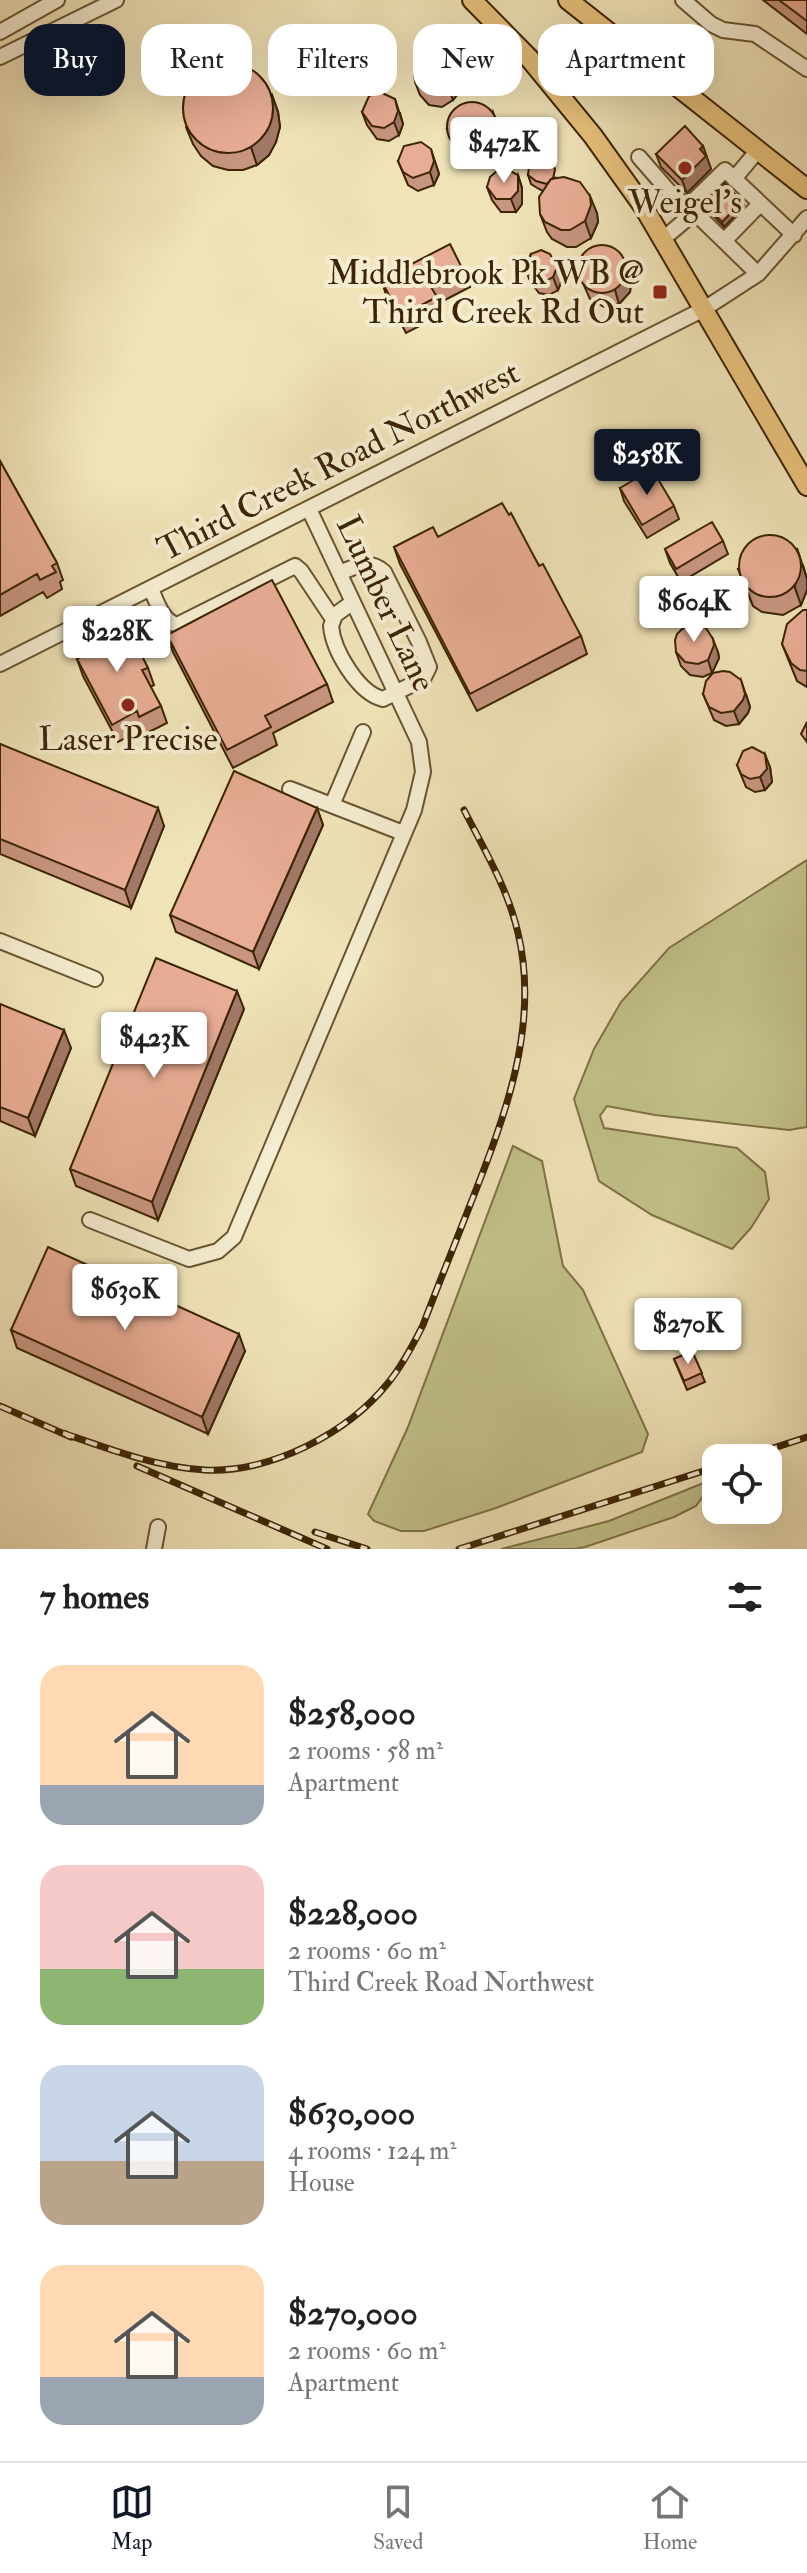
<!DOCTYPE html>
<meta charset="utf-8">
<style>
:root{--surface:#fff;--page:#f2f2f2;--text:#222;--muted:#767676;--line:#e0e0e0;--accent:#111827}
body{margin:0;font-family:"IM FELL Double Pica",serif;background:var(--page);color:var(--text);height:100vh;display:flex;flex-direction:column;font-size:30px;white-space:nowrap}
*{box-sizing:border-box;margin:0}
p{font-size:26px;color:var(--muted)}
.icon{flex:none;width:44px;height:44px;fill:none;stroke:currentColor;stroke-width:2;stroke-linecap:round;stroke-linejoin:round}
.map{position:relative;height:1549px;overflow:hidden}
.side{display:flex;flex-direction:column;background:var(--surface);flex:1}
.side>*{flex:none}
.guide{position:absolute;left:24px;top:24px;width:760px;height:72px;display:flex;gap:16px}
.controls{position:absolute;left:702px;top:1444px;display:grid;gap:16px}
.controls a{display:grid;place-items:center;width:80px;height:80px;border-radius:16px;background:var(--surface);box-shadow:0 8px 32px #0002;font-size:40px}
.price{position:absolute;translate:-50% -68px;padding:0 18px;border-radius:8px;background:#fff;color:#222;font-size:26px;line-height:52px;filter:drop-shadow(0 2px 4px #0008)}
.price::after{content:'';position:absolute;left:50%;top:48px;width:24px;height:18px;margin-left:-12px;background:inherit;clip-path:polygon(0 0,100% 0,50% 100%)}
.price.active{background:var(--accent);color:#fff}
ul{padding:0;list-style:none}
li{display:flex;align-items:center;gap:24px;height:200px;padding:0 40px}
li span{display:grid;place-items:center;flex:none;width:224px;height:160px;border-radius:24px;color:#555}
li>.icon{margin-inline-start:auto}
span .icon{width:96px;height:96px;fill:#fffc;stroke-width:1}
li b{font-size:34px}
h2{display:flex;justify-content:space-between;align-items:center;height:96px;padding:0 40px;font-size:34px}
.tag{padding:0 28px;border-radius:24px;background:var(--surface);box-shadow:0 8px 32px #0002;font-size:28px;line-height:72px}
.tag.active{background:var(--accent);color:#fff}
.tabs{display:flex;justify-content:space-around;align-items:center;height:112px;border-top:2px solid var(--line);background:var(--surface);font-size:22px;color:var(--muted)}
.tabs a{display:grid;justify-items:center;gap:4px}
.tabs .active{color:var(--accent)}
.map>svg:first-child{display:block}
.green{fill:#c2c189;stroke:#7f7246;stroke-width:2}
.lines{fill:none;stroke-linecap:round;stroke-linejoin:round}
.minor-casing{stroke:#695431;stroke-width:18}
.major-casing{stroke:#3c2404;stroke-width:22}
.minor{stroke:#f5edd1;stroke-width:14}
.major{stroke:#e8c27c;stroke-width:18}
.rail-casing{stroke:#3c2404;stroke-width:7}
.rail{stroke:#f5edd1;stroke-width:4;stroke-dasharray:12;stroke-linecap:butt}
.wall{fill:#c89580;stroke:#3c2404;stroke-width:2}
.shaded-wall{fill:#a27968;stroke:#3c2404;stroke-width:2}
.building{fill:#e8ad95;stroke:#3c2404;stroke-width:2}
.poi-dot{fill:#8f2418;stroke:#f5edd1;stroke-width:3}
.labels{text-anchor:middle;stroke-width:8;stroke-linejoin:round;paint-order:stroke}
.poi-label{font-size:34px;fill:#3c2404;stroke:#f5edd1}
.street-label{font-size:34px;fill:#3c2404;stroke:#f5edd1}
</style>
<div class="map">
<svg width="807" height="1549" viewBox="0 0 807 1549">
<rect width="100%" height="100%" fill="#f0e3b8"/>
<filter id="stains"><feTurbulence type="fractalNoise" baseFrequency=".0025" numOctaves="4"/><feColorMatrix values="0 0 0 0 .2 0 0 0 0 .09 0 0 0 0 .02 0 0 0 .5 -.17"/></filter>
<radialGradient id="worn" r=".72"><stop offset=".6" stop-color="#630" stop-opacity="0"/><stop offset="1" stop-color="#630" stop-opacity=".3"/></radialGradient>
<path class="green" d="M807,860V1127L789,1130L655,1115L607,1106L600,1116L604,1128L737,1148L765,1172L769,1199L751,1228L732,1249L652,1215L599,1181L574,1099L594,1049L621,1002L669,948Z
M513,1146L542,1161L563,1266L583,1290L648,1434L642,1452L496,1508L424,1531H401L374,1521L368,1514L408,1427Z
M716,1478L696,1506L674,1517L585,1547L574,1549H501L609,1521Z"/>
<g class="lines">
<g class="minor-casing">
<path id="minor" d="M683,0L711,24L723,30L755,34L807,69
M0,32L57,0
M0,57L116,0
M639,157L673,196L688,206
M734,179L758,150
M663,239L695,212
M725,240L760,204
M758,274L688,206L725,170L794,235
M340,573C355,566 370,559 384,572L419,642L429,667L423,679L383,699C358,693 333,650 331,626L335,615L353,602
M151,589C157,602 162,621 177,625L295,566L301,571L333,619
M0,664L704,309L758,274L807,218
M290,789L403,833
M332,805L363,732
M0,941L95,979
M90,1220L189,1259L218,1251L234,1237L414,810L423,772L419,742L309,509
M154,1549L158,1527"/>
</g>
<g class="major-casing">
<path id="major" d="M472,0L529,58L593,136L643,206L807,486
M568,0L807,189"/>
</g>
<use href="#minor" class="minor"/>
<use href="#major" class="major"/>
<g class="rail-casing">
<path id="rail" d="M0,1406L71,1437
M63,1433C109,1449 156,1467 205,1470C271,1473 348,1433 388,1383C402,1366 413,1345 423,1325C439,1283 456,1241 472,1200C505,1116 540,1025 518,933C508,889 484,849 464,810
M743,1458L807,1437
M137,1466L327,1549
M315,1532L367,1549
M459,1549L716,1467"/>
</g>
<use href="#rail" class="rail"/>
</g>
<path class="wall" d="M763,0H807V34Z
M452,68L457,81V95L453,100L442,107L429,105L420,95L415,82Z
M272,95L278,112L280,127L276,142L269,155L257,165L243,170H228L213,166L201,156L193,144L186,127Z
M362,112L400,113L403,124L399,135L389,141L377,139L367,125Z
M498,126L503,141L496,157L490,162L473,165L459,158L447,129Z
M703,146L711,169L687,193L661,167L656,154Z
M398,161L435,162L439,174L434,185L418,191L408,185Z
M518,175L522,188V204L516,212H501L492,200L487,187Z
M528,175L558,178L597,213L598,222L591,238L576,247H567L552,239L547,232L540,214L543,191L539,189L531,184Z
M742,202L744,206L724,227L705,207L704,203Z
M531,254L562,280L558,290L549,295L539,293L530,281L525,268Z
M463,270L470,287L439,303L443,314L406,333L387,297L381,280Z
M578,272L630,276L631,284L630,292L619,304L604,307L590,299Z
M0,461L57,563L63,580L60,582L62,589L47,598L43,592L0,616Z
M620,488L674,506L679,519L647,538L624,501Z
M509,515L581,636L587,654L477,711L400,564L394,547L438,537Z
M723,541L728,554L681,582L670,563L665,549Z
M803,565L807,579V590L801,605L783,615L762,612L753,606L738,569Z
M807,610V687L797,681L782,644Z
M167,635L327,684L333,702L273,733L277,745L233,768L173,652Z
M75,644L132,649L148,668L154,685L150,687L161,706L167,723L145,734L143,729L118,742L83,676L77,659L80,657Z
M676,652H718L719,658L712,673L703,677L690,675L681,666Z
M703,694H746L750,707L748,713L739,724L726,726L714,720Z
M0,744L164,826L131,908L0,854Z
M737,765L770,767L772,782L765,790L755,792L746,787Z
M317,808L323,825L259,969L176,932L170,915Z
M0,1004L71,1048L35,1136L0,1121Z
M244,1009L158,1220L76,1186L70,1169Z
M11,1330L245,1351L208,1434L17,1348Z
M692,1351L705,1382L687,1390L674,1359Z"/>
<path class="shaded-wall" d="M452,68L457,81V95L453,100L448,87Z
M272,95L278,112L280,127L276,142L269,155L257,165L251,147Z
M395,99L403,124L399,135L394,122Z
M493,112L503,141L496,157L490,162L485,149Z
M703,146L711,169L687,193L682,180L700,149Z
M431,149L439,174L434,185L430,172Z
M518,175L522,188V204L516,212L511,199Z
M590,196L597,213L598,222L591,238L585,221Z
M742,202L744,206L724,227L722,222Z
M626,263L630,276L631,284L630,292L619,304L615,290Z
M557,267L562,280L558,290L553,277Z
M797,548L807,579V590L801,605L795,588Z
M713,639L718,652L719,658L712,673L708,660Z
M741,680L750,707L748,713L739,724L734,711Z
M765,754L770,767L772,782L765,790L760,777Z
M158,808L164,826L131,908L125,890Z
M317,808L323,825L259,969L253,952Z
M237,991L244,1009L158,1220L152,1202Z
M64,1030L71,1048L35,1136L28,1118Z
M239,1334L245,1351L208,1434L202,1417Z"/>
<path class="building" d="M779,0H807V21Z
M414 74a19 19 0 1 1 38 0a19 19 0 1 1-38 0Z
M183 108a45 45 0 1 1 90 0a45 45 0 1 1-90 0Z
M380,92L395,99L398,111L394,122L384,128L372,126L362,112L369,96Z
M447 127a25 25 0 1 1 50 0a25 25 0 1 1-50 0Z
M685,126L703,146L700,149L706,156L682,180L656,154Z
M421,142L431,149L434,161L430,172L413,178L403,172L398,161L404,146Z
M541,155L550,158L555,169L553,179H551L547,184L536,181L528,175L529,166L533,158Z
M498,170H508L518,175V191L511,199H496L487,187L490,177Z
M564,177L580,182L590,196L591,205L585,221L570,230H561L545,222L540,214L539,197L551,179Z
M725,183L742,202L722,222L704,203Z
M450,244L463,270L431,287L437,297L400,316L381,280Z
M578 269a24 24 0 1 1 48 0a24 24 0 1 1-48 0Z
M541,250L550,254L557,267L553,277L544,282L534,280L525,268L531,254Z
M0,461L57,563L52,566L56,572L40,580L37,574L0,595Z
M652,469L674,506L642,525L620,488Z
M502,503L509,515L511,513L539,566L543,564L581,636L470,694L394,547L433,527L438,537Z
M712,522L723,541L676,569L665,549Z
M739 566a31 31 0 1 1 62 0a31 31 0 1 1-62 0Z
M272,580L327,684L265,716L271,727L227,750L167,635Z
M803,610H807V671L800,670L791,663L782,644L787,624Z
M118,622L132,649L137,646L148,668L142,670L161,706L139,717L137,711L112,725L77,659L82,656L75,644Z
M694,624L706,628L713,639L714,645L708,660L698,664L685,662L676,652L675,640L677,634L682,629Z
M723,671L730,672L741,680L745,694L743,700L734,711L721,713L709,707L703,694L706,681L713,673Z
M807,722V742L801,734Z
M0,744L158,808L125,890L0,839Z
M752,747L765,754L767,769L760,777L750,779L741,774L737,765L743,751Z
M234,771L317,808L253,952L170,915Z
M156,958L237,991L152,1202L70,1169Z
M0,1004L64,1030L28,1118L0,1107Z
M48,1247L239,1334L202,1417L11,1330Z
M692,1351L702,1373L684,1381L674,1359Z"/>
<g class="poi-dot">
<circle cx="685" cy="168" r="8"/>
<rect x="652" y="284" width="16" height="16" rx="4"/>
<circle cx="128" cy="705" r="8"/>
</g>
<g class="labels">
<g class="poi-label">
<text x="685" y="213">Weigel's</text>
<text x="644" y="284" text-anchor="end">Middlebrook Pk WB @<tspan x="644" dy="39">Third Creek Rd Out</tspan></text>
<text x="128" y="750">Laser Precise</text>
</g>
<g class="street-label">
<text transform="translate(338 460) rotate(-27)" y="12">Third Creek Road Northwest</text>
<text transform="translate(387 603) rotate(65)" y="12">Lumber Lane</text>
</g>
</g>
<rect width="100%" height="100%" filter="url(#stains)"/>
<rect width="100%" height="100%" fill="url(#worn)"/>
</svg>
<div class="controls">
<a><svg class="icon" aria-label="locate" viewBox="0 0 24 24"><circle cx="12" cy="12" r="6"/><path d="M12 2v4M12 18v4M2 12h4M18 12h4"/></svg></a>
</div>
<b class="price" style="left:504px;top:185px">$472K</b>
<b class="price active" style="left:647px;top:497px">$258K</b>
<b class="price" style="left:694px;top:644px">$604K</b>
<b class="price" style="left:117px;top:674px">$228K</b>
<b class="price" style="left:154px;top:1080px">$423K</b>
<b class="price" style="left:125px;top:1332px">$630K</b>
<b class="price" style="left:688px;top:1366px">$270K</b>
<div class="guide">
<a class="tag active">Buy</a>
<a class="tag">Rent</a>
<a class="tag">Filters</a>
<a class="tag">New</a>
<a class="tag">Apartment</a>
</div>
</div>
<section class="side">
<h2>7 homes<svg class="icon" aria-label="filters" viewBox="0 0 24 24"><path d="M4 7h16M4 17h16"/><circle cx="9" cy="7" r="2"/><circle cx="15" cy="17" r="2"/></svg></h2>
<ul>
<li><span style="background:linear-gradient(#ffd9b3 75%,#9aa5b1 0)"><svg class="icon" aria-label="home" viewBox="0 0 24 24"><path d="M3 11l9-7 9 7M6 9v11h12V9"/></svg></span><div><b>$258,000</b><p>2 rooms · 58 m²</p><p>Apartment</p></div></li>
<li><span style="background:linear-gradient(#f6c9c9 65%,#8fb573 0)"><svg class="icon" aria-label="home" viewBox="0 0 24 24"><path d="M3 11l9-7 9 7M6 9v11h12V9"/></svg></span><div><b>$228,000</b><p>2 rooms · 60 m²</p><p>Third Creek Road Northwest</p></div></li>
<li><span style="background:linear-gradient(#c9d6e8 60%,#b9a48a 0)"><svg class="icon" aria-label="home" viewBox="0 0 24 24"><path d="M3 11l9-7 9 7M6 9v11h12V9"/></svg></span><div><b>$630,000</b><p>4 rooms · 124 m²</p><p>House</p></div></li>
<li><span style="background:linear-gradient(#ffd9b3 70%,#9aa5b1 0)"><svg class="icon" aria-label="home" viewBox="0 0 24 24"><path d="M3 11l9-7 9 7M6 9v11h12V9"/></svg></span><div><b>$270,000</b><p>2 rooms · 60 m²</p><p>Apartment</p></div></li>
</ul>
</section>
<nav class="tabs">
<a class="active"><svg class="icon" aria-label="map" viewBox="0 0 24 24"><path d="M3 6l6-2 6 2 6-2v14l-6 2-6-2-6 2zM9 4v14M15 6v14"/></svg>Map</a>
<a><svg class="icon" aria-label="saved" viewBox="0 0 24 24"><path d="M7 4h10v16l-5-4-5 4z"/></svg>Saved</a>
<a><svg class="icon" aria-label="home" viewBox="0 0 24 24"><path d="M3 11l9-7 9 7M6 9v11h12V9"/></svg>Home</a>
</nav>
